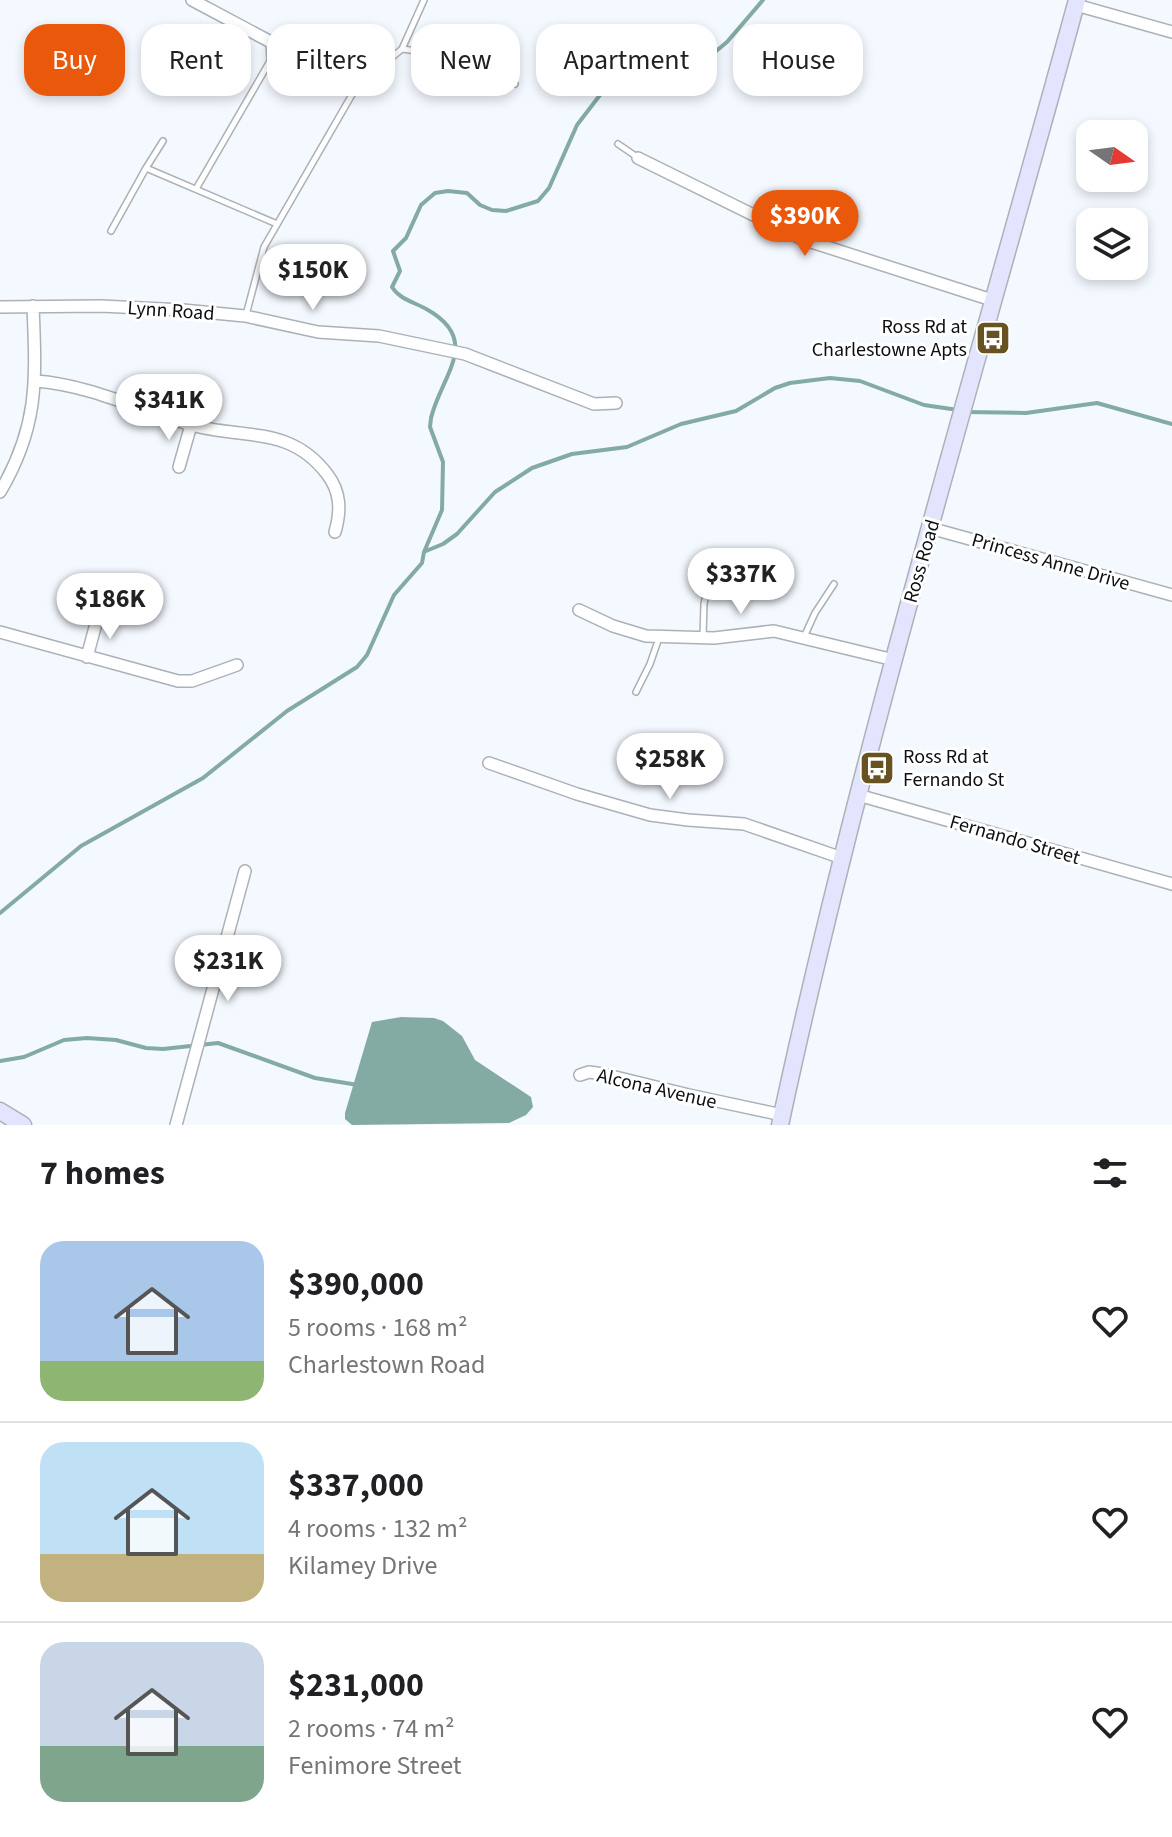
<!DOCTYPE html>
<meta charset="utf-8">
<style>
:root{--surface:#fff;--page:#f6f6f6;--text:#202124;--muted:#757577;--line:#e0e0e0;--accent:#ea580c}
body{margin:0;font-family:"Source Sans 3",sans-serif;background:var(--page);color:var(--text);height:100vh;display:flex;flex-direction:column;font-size:30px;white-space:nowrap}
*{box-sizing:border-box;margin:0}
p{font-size:26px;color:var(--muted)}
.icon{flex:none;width:44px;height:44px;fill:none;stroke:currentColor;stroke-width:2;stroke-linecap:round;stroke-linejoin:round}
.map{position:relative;height:1125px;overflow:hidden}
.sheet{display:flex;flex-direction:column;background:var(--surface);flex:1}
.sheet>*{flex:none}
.guide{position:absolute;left:24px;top:24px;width:1124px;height:72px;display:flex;gap:16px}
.needle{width:52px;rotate:104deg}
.controls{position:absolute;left:1076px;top:120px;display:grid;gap:16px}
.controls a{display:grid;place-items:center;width:72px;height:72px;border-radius:16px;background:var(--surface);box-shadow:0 4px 12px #0003;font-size:40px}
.price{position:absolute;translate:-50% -68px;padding:0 18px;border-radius:28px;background:#fff;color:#222;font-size:26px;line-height:52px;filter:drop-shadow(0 2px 4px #0008)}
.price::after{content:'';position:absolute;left:50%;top:48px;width:24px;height:18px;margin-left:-12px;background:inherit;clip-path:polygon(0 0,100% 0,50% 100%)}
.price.selected{background:var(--accent);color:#fff}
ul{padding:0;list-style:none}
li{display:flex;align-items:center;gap:24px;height:200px;padding:0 40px}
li+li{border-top:2px solid var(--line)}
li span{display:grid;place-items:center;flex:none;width:224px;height:160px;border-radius:24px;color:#555}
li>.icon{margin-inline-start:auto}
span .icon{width:96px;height:96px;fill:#fffc;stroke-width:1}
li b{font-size:34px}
h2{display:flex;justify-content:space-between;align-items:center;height:96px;padding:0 40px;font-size:34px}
.tag{padding:0 28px;border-radius:24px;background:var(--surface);box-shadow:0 4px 12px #0003;font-size:28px;line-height:72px}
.tag.selected{background:var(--accent);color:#fff}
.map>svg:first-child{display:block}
.water{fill:#83aaa3}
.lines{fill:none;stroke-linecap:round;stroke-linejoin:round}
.stream{stroke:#83aaa3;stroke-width:4}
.lane-casing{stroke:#acb1b6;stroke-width:8}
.street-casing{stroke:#acb1b6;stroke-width:14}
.secondary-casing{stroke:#acb1b6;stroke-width:19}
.lane{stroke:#fff;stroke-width:5}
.street{stroke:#fff;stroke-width:11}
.secondary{stroke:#e3e5ff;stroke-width:16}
.labels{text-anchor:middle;stroke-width:6;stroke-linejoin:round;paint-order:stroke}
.street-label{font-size:20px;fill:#0c0e10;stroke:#fff}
.poi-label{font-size:20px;fill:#0c0e10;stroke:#fff;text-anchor:end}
</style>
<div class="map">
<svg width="1172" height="1125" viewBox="0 0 1172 1125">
<rect width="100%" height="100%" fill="#f4f9ff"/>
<path class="water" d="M401,1017L434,1018L443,1021L462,1036L475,1060L531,1097L533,1107L526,1115L509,1123L352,1125L345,1119V1113L372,1022Z"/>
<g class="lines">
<path class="stream" d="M966,412L1026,413L1097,403L1172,424
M426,551L443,544L457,534L495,492L532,468L572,454L627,447L681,424L736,411L775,388L790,383L830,378L860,381L924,405L958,410
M0,913L81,846L203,778L287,711L357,667L367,655L394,595L422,563L424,552L442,510L443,462L430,427L431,418C441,376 482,341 428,310C415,302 400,300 392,287L400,271L393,251L406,238L421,205L435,193L448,191L467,193L480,205L492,210L506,211L538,201L549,188L577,125L600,95L618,78L638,67L668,60L709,57L727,42L763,0
M0,1061L24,1057L64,1040L87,1038L116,1040L146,1048L163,1049L218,1043L315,1078L358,1085"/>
<g class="lane-casing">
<path id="lane" d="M402,49L424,0
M163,141L146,168L277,224
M618,144L637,157
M196,189L270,61L269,42
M111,231L146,168
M246,315L264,247L357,86L402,49L440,54L515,84
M703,637L704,604L713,563
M804,637L815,613L834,584
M636,692L650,664L659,638"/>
</g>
<g class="street-casing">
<path id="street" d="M192,0L269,41
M1076,5L1172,32
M638,158L802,239L995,301
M0,307L101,306L183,310L245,316L318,332L379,336L465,354L594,404L616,403
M36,381C89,385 137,409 188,424C241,440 289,424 327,474C341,492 341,511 335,532
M179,467L191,425
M0,492C39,426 36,380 33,306
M930,528L1172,595
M579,610L613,626L646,636L714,638L774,631L894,660
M0,632L178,681H192L237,665
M87,657L98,616
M489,763L577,794L650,815L688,820L744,824L842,858
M858,795L1172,884
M580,1075L589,1072L603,1074L689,1095L782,1115
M176,1125L245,871"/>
</g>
<g class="secondary-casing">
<path id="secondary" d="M0,1111L23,1125
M780,1125C861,746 975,374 1077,0"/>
</g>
<use href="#lane" class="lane"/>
<use href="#street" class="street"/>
<use href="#secondary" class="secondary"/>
</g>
<defs>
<g id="bus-square" transform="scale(1.8)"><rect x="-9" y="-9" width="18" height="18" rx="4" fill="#685222" stroke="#fff"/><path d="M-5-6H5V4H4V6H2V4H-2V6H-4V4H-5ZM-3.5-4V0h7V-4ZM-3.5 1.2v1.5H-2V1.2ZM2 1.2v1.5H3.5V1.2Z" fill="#fff"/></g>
</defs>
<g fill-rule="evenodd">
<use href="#bus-square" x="993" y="338"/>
<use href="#bus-square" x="877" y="768"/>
</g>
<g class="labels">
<g class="street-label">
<text transform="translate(171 310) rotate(4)" y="7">Lynn Road</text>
<text transform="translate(921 561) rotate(-74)" y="7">Ross Road</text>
<text transform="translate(1051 561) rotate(16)" y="7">Princess Anne Drive</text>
<text transform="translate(1015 839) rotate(16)" y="7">Fernando Street</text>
<text transform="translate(657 1088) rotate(13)" y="7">Alcona Avenue</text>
</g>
<g class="poi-label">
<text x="967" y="333">Ross Rd at<tspan x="967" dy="23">Charlestowne Apts</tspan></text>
<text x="903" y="763" text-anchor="start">Ross Rd at<tspan x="903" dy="23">Fernando St</tspan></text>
</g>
</g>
</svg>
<div class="controls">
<a><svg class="needle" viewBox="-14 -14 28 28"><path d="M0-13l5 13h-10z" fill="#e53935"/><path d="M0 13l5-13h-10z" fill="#757577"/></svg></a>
<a><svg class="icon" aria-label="layers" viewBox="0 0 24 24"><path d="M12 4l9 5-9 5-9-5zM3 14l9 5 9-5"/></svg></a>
</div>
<b class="price selected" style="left:805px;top:258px">$390K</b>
<b class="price" style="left:313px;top:312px">$150K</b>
<b class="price" style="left:169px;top:442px">$341K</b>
<b class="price" style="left:741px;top:616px">$337K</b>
<b class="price" style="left:110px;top:641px">$186K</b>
<b class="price" style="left:670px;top:801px">$258K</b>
<b class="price" style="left:228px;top:1003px">$231K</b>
<div class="guide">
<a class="tag selected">Buy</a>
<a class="tag">Rent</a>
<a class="tag">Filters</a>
<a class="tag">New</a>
<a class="tag">Apartment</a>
<a class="tag">House</a>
</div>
</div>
<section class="sheet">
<h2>7 homes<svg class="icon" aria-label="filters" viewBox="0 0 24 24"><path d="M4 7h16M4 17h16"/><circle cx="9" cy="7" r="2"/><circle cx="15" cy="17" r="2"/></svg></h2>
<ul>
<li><span style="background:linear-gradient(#a9c7e8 75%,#8fb573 0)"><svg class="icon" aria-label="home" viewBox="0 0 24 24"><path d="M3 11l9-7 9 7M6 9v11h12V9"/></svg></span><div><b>$390,000</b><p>5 rooms · 168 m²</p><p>Charlestown Road</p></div><svg class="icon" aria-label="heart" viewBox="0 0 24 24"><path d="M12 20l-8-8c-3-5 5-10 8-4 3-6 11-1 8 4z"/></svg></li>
<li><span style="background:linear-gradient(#bfe0f5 70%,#c2b280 0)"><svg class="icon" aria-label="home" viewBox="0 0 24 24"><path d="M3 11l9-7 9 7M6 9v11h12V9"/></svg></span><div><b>$337,000</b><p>4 rooms · 132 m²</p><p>Kilamey Drive</p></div><svg class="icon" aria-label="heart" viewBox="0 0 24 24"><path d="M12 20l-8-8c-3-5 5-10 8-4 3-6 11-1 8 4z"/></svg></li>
<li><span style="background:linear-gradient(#c9d6e8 65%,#7fa58c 0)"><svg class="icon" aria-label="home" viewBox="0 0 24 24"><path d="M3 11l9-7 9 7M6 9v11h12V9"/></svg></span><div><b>$231,000</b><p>2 rooms · 74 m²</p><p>Fenimore Street</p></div><svg class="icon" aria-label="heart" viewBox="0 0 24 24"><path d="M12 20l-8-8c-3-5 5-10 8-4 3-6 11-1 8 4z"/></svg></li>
</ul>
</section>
